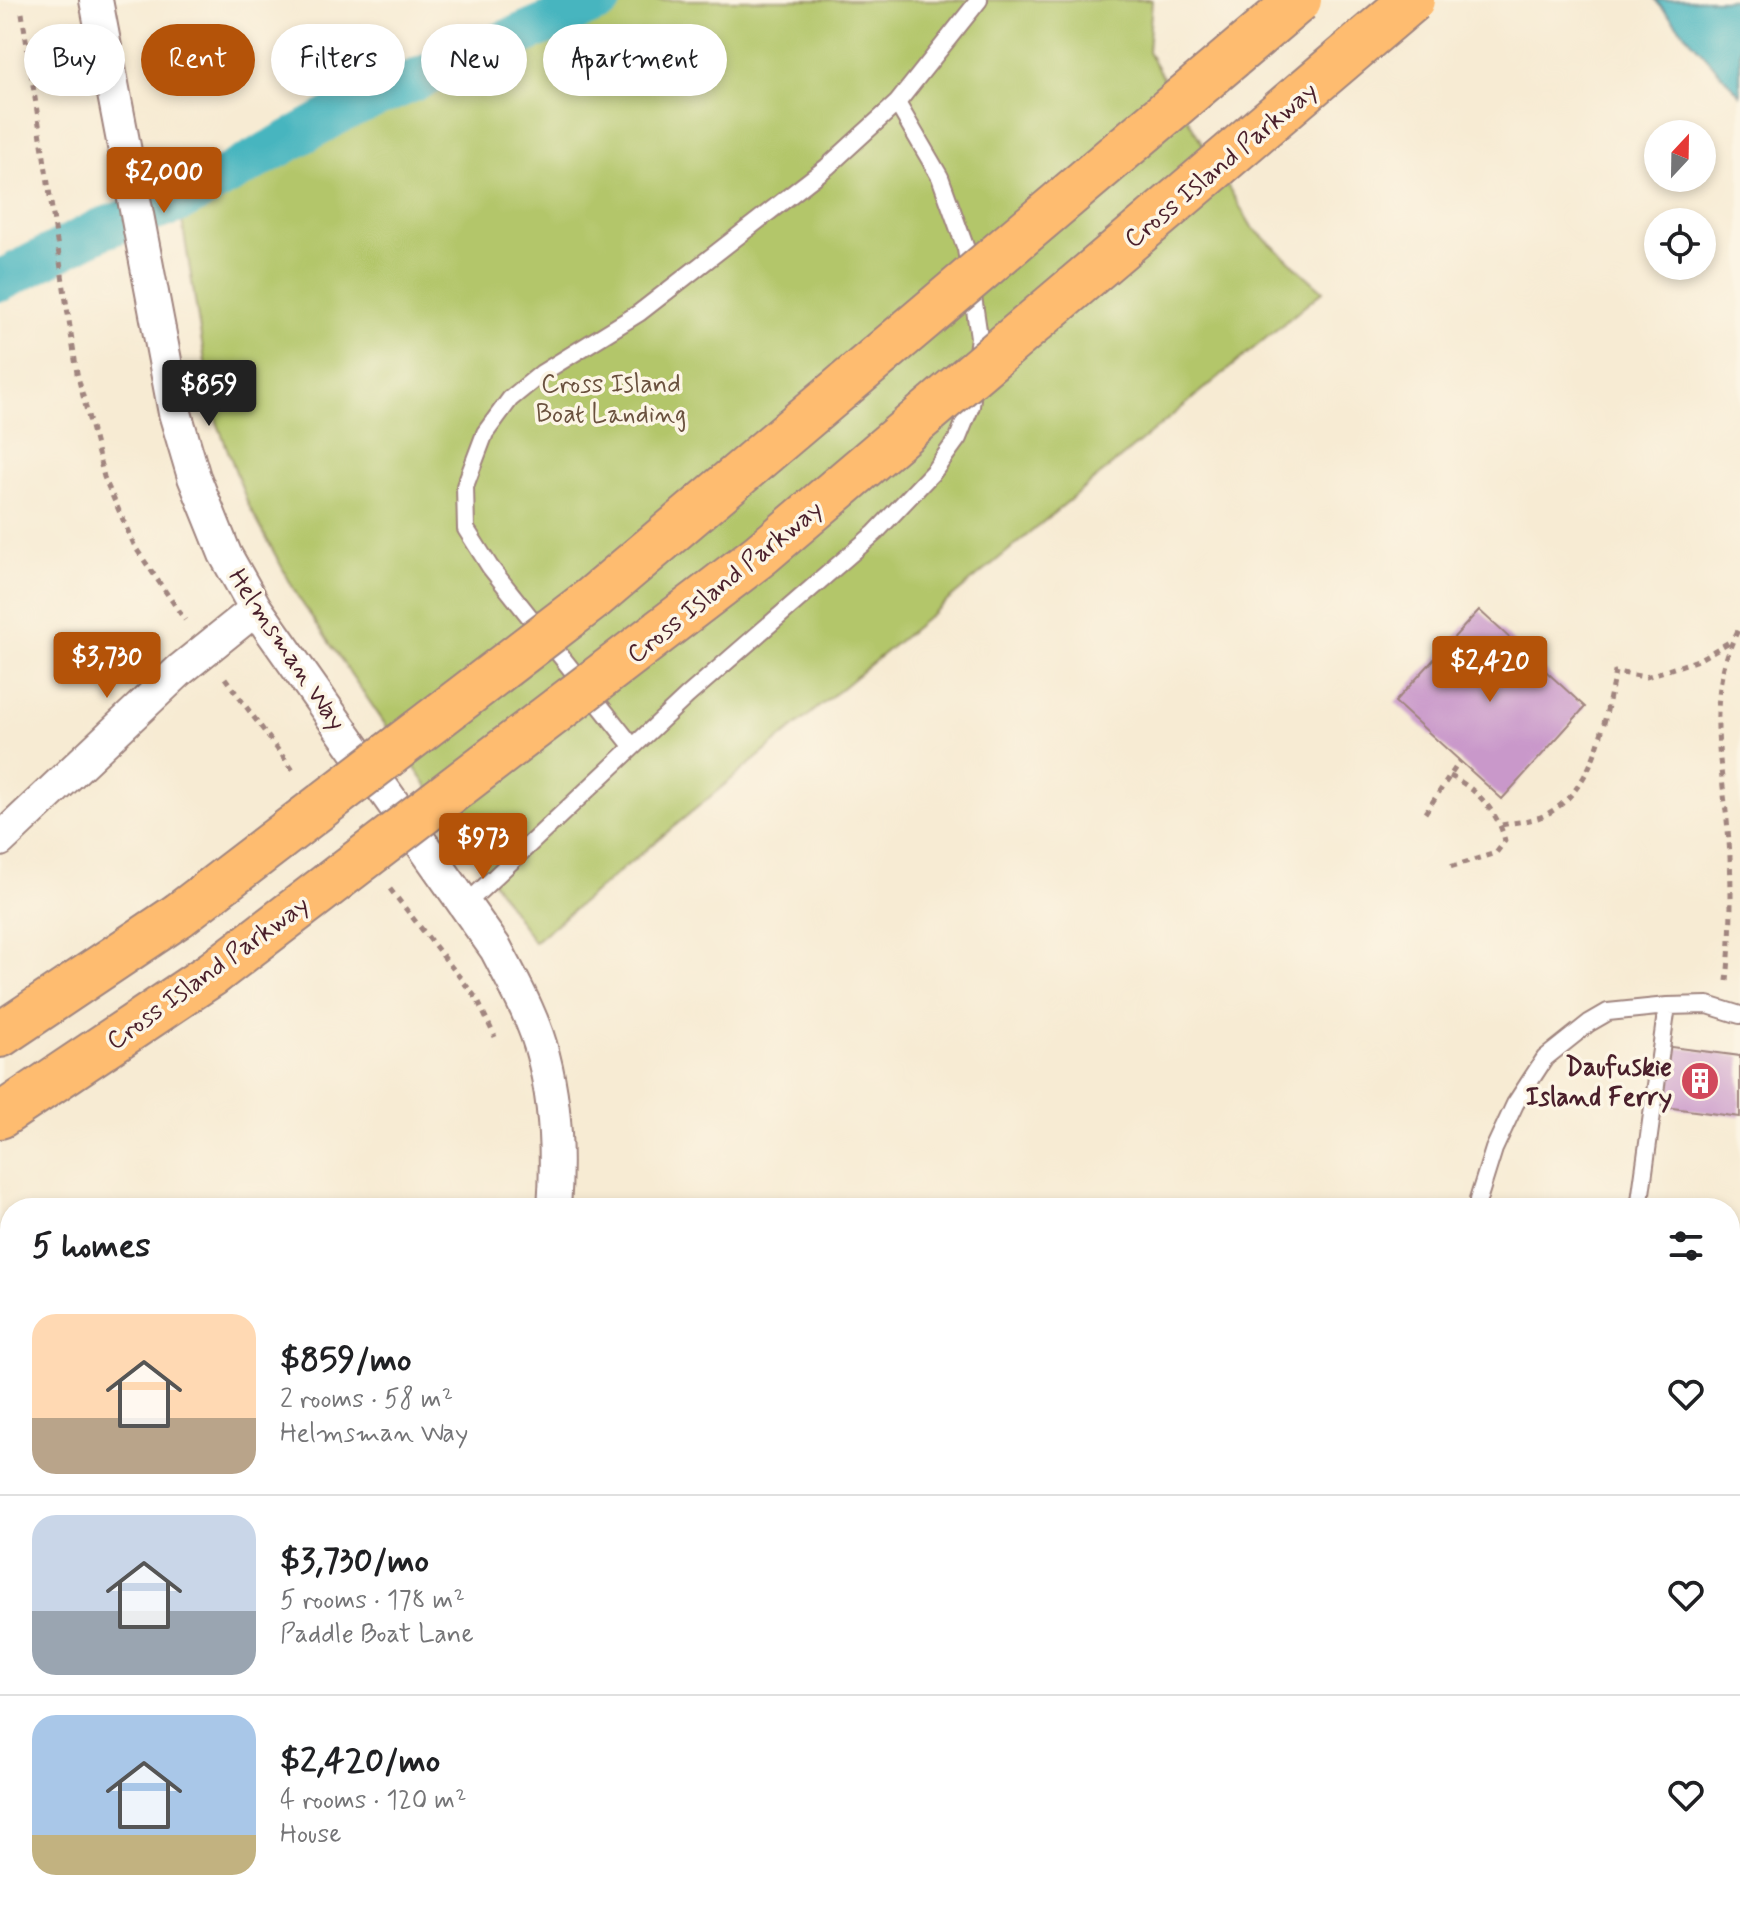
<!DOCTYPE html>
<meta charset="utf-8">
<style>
:root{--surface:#fff;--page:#f6f6f6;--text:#202124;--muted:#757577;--line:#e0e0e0;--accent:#b45309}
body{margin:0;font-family:Mynerve,sans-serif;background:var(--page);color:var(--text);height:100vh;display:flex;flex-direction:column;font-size:30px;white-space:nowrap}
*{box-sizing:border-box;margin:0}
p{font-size:26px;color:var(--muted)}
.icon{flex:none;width:44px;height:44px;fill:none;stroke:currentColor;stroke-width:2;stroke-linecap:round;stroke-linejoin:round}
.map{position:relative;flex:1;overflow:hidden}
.drawer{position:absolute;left:0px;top:1198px;width:1740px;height:712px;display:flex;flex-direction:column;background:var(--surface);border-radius:32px 32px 0 0;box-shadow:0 4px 12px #0003}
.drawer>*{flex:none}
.hud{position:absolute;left:24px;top:24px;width:800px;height:72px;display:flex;gap:16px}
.needle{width:52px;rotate:22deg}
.fabs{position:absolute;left:1644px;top:120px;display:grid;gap:16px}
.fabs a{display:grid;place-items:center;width:72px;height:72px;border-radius:50%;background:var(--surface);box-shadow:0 4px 12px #0003;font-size:40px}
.price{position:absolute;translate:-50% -68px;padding:0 18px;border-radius:8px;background:var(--accent);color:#fff;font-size:26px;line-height:52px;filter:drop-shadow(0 2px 4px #0008)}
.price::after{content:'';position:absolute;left:50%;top:48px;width:24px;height:18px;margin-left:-12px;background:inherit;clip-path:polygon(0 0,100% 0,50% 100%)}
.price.selected{background:#222;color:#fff}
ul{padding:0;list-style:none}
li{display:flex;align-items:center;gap:24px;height:200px;padding:0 32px}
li+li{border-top:2px solid var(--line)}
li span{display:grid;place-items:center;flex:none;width:224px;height:160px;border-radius:24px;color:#555}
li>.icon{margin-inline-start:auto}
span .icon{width:96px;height:96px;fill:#fffc;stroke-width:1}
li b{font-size:34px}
h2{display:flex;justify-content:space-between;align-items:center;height:96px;padding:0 32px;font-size:34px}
.chip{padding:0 28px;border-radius:36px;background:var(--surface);box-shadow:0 4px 12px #0003;font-size:28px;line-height:72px}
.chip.selected{background:var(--accent);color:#fff}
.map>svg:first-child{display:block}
.green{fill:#b3c66a;stroke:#7e724a;stroke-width:2}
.water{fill:#46b5bf;stroke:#486a75;stroke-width:2}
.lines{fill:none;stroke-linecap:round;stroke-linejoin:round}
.canal{stroke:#46b5bf;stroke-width:42}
.building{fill:#c998ca}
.lane-casing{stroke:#a0857f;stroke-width:20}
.street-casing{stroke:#a0857f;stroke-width:36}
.highway-casing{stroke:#a0857f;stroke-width:48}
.path{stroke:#a0857f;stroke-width:5;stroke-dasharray:6 6;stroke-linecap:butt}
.lane{stroke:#fff;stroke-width:16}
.street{stroke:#fff;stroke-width:32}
.highway{stroke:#febc70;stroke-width:44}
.highway-bridge-casing{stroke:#a0857f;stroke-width:48;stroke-linecap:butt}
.highway-bridge{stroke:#febc70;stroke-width:44}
.labels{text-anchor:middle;stroke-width:7;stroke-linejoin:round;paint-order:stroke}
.street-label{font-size:26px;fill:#4a1f2b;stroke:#fcf5e5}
.park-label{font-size:26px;fill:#6a513e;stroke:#fcf5e5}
.poi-label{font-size:26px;font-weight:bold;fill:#4a1f2b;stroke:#fcf5e5;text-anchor:end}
</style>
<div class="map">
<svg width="1740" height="1910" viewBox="0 0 1740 1910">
<rect width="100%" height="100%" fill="#fcf5e5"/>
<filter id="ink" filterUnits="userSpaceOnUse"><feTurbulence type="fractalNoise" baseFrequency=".0125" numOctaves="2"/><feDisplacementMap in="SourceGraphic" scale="16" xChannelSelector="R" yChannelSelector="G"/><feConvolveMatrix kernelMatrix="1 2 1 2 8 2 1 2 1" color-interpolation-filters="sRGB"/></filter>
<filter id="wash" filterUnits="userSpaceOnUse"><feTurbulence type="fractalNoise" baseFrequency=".006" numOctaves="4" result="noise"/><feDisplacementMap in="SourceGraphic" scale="32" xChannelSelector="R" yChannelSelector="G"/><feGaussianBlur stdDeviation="1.8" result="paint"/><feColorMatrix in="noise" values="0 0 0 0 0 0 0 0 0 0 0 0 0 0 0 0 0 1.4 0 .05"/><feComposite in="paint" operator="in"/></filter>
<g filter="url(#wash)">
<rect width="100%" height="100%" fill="#f7ebd3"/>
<path class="green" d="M601,0H1152L1148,52L1252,227L1323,291L534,942L298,597L248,504L213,411L179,202L339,113Z"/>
<path class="water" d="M1655,0H1740V95Z"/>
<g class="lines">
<path class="canal" d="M0,281L101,229L179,202L339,113L601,0"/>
</g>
<g id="blocks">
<path class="building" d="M1479,610L1585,707L1502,799L1395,702Z
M1664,1046L1740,1056V1117L1657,1106Z"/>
</g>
</g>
<g filter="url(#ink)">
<use href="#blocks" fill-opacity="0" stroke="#a0857f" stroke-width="2"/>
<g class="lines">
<g class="lane-casing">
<path id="lane" d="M897,103L940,177L966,249L979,337L976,359
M633,747L490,567L466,529L465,486L485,433L510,399L542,373L639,313L827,167L897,103L979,0
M465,905L687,696L875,533L934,471L958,438L971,406L974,382
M1478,1208V1200L1494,1149L1515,1104L1545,1058L1589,1023L1608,1012L1667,1006L1708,1005L1740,1015
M1639,1208L1667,1006
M1730,1260L1735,1258L1740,1250
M1338,1910L1341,1900"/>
</g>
<g class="street-casing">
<path id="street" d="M96,0L175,413L194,477L225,554L256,609L496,949C513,982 534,1018 543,1055C556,1105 558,1157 554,1208
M0,840L180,670L256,609
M0,1724L10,1719"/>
</g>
<g class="highway-casing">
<path id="highway" d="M0,1035L179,915
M0,1116L212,974"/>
</g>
<path class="path" d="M22,13L77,373L104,477L135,547L185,620
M225,678L295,773
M1450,776C1476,788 1499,813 1505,841L1496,853L1450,867
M1425,813L1460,761
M1502,825C1515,822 1533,821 1545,815C1596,789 1604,723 1615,672L1646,677L1698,660L1731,641
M390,889L477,999L495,1037
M1727,981C1731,940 1732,899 1730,858C1727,781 1699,698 1740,627
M0,1654L10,1650"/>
<use href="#lane" class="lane"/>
<use href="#street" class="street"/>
<use href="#highway" class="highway"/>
<g class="highway-bridge-casing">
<path id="highway-bridge" d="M179,915L592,599L1299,0
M212,974L760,555L1412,0"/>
</g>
<use href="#highway-bridge" class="highway-bridge"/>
</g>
</g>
<defs>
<g id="building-disc" transform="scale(2)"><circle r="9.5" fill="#d1495b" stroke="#fcf5e5"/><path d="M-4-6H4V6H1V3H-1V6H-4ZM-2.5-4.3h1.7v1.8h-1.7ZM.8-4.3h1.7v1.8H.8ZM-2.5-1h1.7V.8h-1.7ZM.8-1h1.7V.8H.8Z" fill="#fff"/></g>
</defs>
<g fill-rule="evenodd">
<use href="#building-disc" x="1700" y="1081"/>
</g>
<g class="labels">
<g class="street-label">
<text transform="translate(1220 164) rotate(-40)" y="9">Cross Island Parkway</text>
<text transform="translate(724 581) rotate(-39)" y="9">Cross Island Parkway</text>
<text transform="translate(288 649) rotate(56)" y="9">Helmsman Way</text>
<text transform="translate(207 972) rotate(-36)" y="9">Cross Island Parkway</text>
</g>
<g class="park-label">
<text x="611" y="392">Cross Island<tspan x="611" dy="30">Boat Landing</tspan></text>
</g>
<g class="poi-label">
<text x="1672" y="1075">Daufuskie<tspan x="1672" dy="30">Island Ferry</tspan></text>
</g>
</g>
</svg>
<div class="fabs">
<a><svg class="needle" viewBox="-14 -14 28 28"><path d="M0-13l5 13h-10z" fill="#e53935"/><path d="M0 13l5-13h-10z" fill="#757577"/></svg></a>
<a><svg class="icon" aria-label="locate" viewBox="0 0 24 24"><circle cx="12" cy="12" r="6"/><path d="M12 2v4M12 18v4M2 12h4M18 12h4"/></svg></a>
</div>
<b class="price" style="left:164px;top:215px">$2,000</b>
<b class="price selected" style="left:209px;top:428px">$859</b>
<b class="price" style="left:107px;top:700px">$3,730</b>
<b class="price" style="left:1490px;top:704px">$2,420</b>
<b class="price" style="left:483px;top:881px">$973</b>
<div class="hud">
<a class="chip">Buy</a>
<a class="chip selected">Rent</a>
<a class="chip">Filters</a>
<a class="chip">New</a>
<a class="chip">Apartment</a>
</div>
<section class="drawer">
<h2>5 homes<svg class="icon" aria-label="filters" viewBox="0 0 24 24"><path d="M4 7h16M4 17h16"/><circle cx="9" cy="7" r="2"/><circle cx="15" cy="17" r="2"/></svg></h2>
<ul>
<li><span style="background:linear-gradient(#ffd9b3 65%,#b9a48a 0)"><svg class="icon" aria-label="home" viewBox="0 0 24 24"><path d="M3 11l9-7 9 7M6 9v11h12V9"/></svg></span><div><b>$859/mo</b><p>2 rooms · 58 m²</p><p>Helmsman Way</p></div><svg class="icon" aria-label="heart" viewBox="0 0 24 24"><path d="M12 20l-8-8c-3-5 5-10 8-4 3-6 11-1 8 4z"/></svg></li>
<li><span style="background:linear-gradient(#c9d6e8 60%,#9aa5b1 0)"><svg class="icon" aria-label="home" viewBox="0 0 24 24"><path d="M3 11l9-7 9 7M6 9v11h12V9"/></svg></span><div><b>$3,730/mo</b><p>5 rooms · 178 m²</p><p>Paddle Boat Lane</p></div><svg class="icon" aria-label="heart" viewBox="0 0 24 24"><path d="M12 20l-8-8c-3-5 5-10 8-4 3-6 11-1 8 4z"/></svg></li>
<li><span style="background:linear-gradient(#a9c7e8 75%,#c2b280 0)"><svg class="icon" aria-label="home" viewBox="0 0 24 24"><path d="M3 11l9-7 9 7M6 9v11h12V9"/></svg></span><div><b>$2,420/mo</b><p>4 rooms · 120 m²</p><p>House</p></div><svg class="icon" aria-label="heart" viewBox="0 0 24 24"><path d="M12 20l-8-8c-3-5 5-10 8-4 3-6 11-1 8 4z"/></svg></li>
</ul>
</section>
</div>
